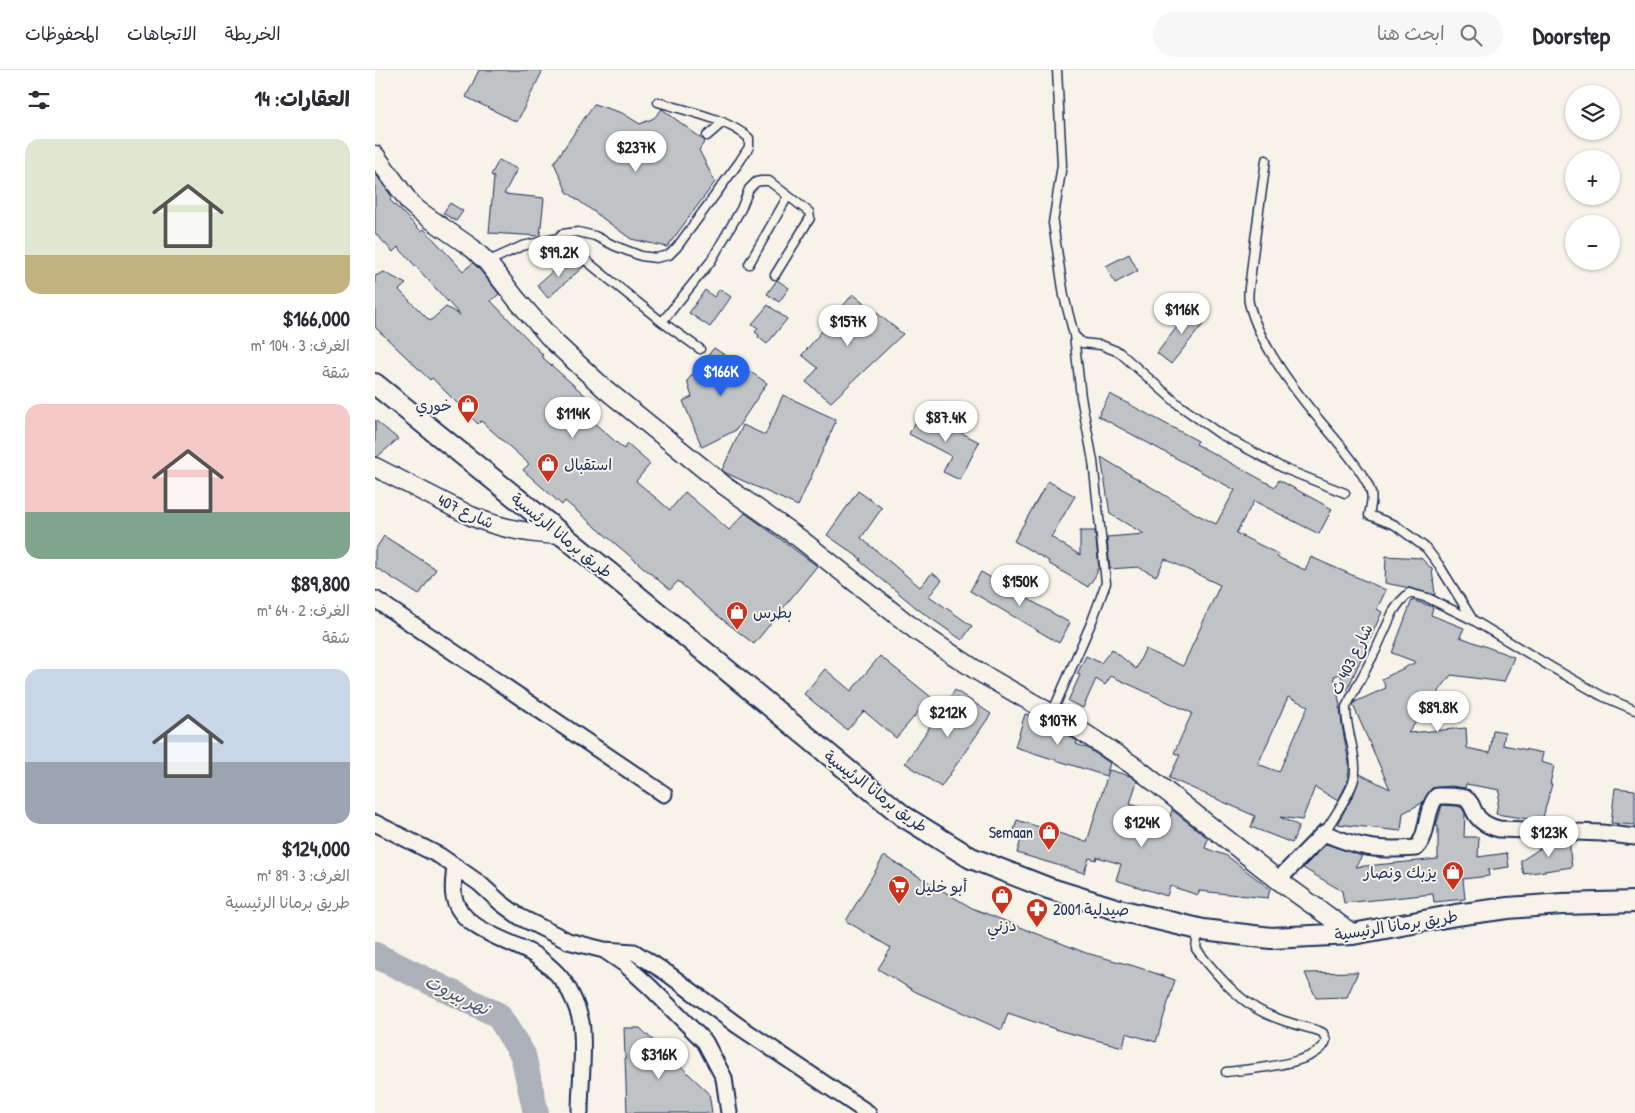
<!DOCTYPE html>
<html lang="ar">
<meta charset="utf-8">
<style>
:root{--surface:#fff;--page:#f7f7f7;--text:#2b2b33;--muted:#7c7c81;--line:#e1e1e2;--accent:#2563eb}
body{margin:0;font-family:"Patrick Hand","Playpen Sans Arabic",sans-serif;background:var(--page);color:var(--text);direction:rtl;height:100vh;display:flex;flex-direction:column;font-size:19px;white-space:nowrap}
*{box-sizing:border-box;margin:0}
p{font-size:16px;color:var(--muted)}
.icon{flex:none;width:28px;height:28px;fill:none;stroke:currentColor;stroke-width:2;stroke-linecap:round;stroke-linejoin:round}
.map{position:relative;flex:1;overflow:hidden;direction:ltr}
.panel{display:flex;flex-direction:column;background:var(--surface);width:375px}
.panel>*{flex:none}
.controls{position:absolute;left:1190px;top:15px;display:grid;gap:10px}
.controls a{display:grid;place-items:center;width:55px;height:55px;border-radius:50%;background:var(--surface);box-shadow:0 1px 4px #0004;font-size:25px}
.price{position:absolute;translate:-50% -42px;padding:0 11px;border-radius:18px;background:#fff;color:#222;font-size:16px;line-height:32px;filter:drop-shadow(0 1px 2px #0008)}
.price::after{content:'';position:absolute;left:50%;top:30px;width:15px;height:11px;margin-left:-8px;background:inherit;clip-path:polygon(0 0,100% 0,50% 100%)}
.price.active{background:var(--accent);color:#fff}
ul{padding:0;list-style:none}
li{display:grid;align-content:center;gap:10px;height:265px;padding:0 25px}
li span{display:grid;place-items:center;height:155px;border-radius:15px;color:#555}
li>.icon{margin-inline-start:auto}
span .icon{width:90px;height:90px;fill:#fffc;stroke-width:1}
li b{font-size:21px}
h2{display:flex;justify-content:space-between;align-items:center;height:60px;padding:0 25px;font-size:21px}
header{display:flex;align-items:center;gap:30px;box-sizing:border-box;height:70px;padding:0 25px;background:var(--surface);border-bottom:1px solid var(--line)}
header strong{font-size:24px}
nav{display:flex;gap:28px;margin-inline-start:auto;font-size:18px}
.search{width:350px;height:45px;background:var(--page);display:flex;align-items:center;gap:12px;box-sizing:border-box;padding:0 18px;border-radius:28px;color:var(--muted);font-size:19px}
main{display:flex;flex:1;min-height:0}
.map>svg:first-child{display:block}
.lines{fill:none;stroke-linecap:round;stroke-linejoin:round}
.river{stroke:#acb0b9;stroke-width:26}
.building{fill:#c0c3c5;stroke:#1b2f5e;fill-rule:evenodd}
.service-casing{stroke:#1b2f5e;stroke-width:11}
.minor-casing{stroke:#1b2f5e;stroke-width:19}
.tertiary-casing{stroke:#1b2f5e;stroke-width:21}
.secondary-casing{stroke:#1b2f5e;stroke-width:24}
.service{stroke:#f7f3e8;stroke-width:8}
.minor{stroke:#f7f3e8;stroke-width:15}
.tertiary{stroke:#f7f3e8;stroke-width:18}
.secondary{stroke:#f7f3e8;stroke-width:20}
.labels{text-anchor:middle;stroke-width:4;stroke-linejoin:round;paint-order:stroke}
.poi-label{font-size:16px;fill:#1b2f5e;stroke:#f7f3e8;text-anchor:start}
.street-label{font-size:16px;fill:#1b2f5e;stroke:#f7f3e8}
.water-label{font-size:18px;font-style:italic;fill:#465679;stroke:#f7f3e8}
</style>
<header>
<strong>Doorstep</strong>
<div class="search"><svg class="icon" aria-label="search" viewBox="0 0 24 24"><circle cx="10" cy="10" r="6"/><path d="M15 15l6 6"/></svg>ابحث هنا</div>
<nav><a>الخريطة</a><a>الاتجاهات</a><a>المحفوظات</a></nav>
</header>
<main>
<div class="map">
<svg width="1260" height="1043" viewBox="0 0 1260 1043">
<rect width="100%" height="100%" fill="#f7f3e8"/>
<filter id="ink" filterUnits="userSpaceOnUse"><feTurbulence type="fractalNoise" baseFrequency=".02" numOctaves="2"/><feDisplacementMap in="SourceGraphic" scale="10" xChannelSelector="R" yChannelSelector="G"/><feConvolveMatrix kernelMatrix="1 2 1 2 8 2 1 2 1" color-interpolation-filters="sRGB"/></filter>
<g filter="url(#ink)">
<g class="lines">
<path class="river" d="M0,885L123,945L148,985L161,1043"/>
</g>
<path class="building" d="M104,0H168L142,52L91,27Z
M219,34L247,43L265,54L279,48L287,39L330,71L324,80L340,112L292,177L256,169L192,122L179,93Z
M124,90L142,99L129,124L169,128L165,166L114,163L119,107L116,105Z
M0,103L17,127L15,130L46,161L49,159L88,201L98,193L104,199L124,224L116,231L168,285L166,286L212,327L202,338L249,379L252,374L275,394L261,411L295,440L310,422L354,460L370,443L442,496L379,574L338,542L303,511L295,520L190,431L187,435L148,400L154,394L106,351L103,354L57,308L55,310L0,257V206L9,202L31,214L24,220L55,251L71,237L85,245L23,177L18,182L0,163Z
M75,133L88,141L81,151L68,143Z
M754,184L763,201L740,213L731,196Z
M187,193H205L209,196L173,228L162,215Z
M402,210L414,218L404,232L392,224Z
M345,219L356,227L335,257L314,243L330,220L339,227Z
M478,224L528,264L456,332L431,312L443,298L427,285Z
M393,235L412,249L392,274L383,267L384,265L380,262L383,258L377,254Z
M818,236L833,248L796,294L782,283Z
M339,278L392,313L361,360L327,377L308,331L317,327L312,311Z
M735,324L823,371L821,374L900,417L904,410L957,439L944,464L879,431L861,463L903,484L902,487L930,500L936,487L1011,520L1002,539L1007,542L972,620L965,604L959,606L965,635L964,639L965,638L967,656L974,693V701L972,713L963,731L940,717L927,750L905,747L924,756L917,773L876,757L880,746L794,708L805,685L799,683L817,643L736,606L730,615L721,609L708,638L693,631L705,605L702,604L711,586L726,593L737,579L761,599L770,579L808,596L845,515L790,489L781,506L763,497L735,499L732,467L769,464L735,444L726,387L821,444L841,454L860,420L723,346ZM913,627L933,636L904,702L883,694Z
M408,325L460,349V353L423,436L351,403L347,400L368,355L390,365Z
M546,342L604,372L585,410L568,402L576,386L534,364Z
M0,350L23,369L2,387L0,386Z
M673,411L700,426L676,467L705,485V461H720L724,499H722V503L713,517L673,493L674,491L639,471Z
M483,421L507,438L486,468L545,517L557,503L567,510L554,526L597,556L587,570L544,540L485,491L486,489L452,465Z
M9,466L61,499L44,525L0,497V480Z
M1011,486L1046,488L1057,499L1060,525L1035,518L1010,513Z
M606,502L695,553L684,573L595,521Z
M1037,530L1058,537L1056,545L1089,558L1085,567L1139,587L1129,612L1076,605L1033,663L1091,658L1092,678L1115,683L1118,660L1130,662L1128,675L1168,683L1166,692L1179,696L1175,714H1177L1167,751H1152L1153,749L1121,744L1125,720L1091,714L1090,718L1076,716L1057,718L1047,733L1028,743L1026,761L962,754L979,724L985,704L1015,719L978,635L980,632L1011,618L1007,609L1041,592L1017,583Z
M505,586L556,627L521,668L489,641L472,660L429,624L450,599L476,621Z
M580,620L616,644L566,717L530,693Z
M650,644L662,647L694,666L702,671L701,674L712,678L735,693L731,706L640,677Z
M734,700L755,706L762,711L755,734L795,747L797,740L833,768L830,778L852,786L895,819L893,828L824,821L823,825L795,816L792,826L741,810L746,794L722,787L721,790L714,788L709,803L642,783L646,769L637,767L642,750L712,772Z
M1240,718L1260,720V755L1236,753Z
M1067,735L1082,736L1087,738L1090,743L1089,767H1104L1103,787L1132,783L1134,797L1113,800L1114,806L1088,809L1090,829L1059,832L1058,824L969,833L967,821L928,798L951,774L987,786L980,797L1063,789V756H1061Z
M1178,770L1195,771V783L1197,797L1149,804L1146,791Z
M509,786L597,838L711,883L759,896L800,910L781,972L751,963L748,977L686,961L633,943L627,960L541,922L503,899L516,878L471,851Z
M983,902L972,927L941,928L930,903Z
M249,958H265L334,1023L337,1043H252Z"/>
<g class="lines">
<g class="service-casing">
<path id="service" d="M332,66L348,52
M891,90C886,128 880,165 876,203C875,212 872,224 874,233C884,274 919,320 946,352C958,366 993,406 996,423C998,429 995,439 994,445L1020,455L1051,478L1064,495L1098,550L1176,597L1227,626L1260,640
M183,168L287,252L325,279
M112,192L147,176L183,168L187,164L203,162L220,166L240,176L266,186L281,188L294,185L302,177L365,91L374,77V68C351,48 311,41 283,32
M374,194L413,126
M287,252L336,191L366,139L374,119L381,112L386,111H394L434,142L435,148L400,205
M699,265L707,273L726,275L744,282L804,335L845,364L910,399L970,423
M677,643L717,551L731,513L718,391L706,327L699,265L689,226L678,153L687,95L682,0
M949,763C957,750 976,723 979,709C984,689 970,659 971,637L1000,582L1018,542L1025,532L1034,523L1053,528L1098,550
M823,859L821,879C839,901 857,924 882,939C901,950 923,955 944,961L948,963L951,970C946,995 873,999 851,1002"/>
</g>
<g class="minor-casing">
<path id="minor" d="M0,529L289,724
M0,753L65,786L104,813L126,833L145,847L193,871L229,880L259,882L292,903L362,955L493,1043
M80,797C79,807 77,817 79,827C86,861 137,870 161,886C174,895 188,908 195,922C201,934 207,949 207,962C209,989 205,1016 205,1043
M903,810L949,763C984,778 1003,781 1041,778C1055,764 1049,741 1062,726C1070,726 1082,725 1090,728C1095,731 1097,736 1099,741C1104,752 1113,756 1124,759L1227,763L1260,767
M229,880L251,895L276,918L330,972L349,1008L354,1043"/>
</g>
<g class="tertiary-casing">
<path id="tertiary" d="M0,85L35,133L44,141L97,178L112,192L142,230L178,271L230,319L350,416L424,468L542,561L604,602L700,657L762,698L903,810L978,864
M0,397L96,446C126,459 155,464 187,465"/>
</g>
<g class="secondary-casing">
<path id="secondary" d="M0,314L237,505L528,746L596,788L673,818L744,840L828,860L896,868L978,864L1081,845L1133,838L1187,834L1260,832"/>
</g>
<use href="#service" class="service"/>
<use href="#minor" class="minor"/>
<use href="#tertiary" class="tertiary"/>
<use href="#secondary" class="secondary"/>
</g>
</g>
<defs>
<g id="shop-pin" transform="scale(1.125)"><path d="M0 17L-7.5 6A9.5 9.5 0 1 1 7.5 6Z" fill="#c8321e" stroke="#f7f3e8"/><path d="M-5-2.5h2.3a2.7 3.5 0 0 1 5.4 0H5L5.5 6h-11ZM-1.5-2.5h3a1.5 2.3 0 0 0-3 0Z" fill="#fff"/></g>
<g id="supermarket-pin" transform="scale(1.125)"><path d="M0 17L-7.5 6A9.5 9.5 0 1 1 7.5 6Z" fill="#c8321e" stroke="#f7f3e8"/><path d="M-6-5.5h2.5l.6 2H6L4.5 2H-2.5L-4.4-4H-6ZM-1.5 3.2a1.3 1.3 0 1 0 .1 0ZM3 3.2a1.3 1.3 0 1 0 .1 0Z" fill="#fff"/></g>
<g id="pharmacy-pin" transform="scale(1.125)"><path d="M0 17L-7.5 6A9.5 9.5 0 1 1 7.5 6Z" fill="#c8321e" stroke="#f7f3e8"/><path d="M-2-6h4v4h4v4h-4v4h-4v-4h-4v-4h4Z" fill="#fff"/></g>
</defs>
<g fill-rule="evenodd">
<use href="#shop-pin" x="93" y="335"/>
<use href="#shop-pin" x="173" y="394"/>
<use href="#shop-pin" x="362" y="542"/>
<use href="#shop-pin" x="674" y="762"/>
<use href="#shop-pin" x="1078" y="802"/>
<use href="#supermarket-pin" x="524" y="816"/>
<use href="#shop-pin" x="627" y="826"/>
<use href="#pharmacy-pin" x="662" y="839"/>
</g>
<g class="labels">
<g class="poi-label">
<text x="77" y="341" text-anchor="end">خوري</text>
<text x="189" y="400">استقبال</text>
<text x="378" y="548">بطرس</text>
<text x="658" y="768" text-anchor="end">Semaan</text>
<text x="1062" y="808" text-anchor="end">يزبك ونصار</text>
<text x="540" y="822">أبو خليل</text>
<text x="678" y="845">صيدلية 2001</text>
<text x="627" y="861" text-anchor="middle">دزني</text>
</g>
<g class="street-label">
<text transform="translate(91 441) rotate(25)" y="6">شارع 407</text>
<text transform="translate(187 465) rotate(39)" y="6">طريق برمانا الرئيسية</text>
<text transform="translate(976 589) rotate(-64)" y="6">شارع 403 ث</text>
<text transform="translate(501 721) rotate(37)" y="6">طريق برمانا الرئيسية</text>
<text transform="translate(1021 855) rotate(-9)" y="6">طريق برمانا الرئيسية</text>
</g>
<g class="water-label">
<text transform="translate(82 925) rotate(26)" y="6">نهر بيروت</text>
</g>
</g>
</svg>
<div class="controls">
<a><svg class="icon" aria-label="layers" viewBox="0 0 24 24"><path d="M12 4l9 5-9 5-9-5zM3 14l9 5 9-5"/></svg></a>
<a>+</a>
<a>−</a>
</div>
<b class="price" style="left:261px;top:103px">$237K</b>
<b class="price" style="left:184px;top:208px">$99.2K</b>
<b class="price" style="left:807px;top:265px">$116K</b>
<b class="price" style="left:473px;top:277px">$157K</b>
<b class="price active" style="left:346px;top:327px">$166K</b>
<b class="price" style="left:198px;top:369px">$114K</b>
<b class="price" style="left:571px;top:373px">$87.4K</b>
<b class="price" style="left:645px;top:537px">$150K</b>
<b class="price" style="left:1063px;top:663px">$89.8K</b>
<b class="price" style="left:573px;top:668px">$212K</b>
<b class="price" style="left:683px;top:676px">$107K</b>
<b class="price" style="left:767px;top:778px">$124K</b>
<b class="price" style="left:1174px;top:788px">$123K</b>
<b class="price" style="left:284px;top:1010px">$316K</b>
</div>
<section class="panel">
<h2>العقارات: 14<svg class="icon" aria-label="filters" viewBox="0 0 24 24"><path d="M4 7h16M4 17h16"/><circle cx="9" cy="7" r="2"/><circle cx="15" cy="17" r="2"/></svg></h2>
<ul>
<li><span style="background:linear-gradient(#dfe7d0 75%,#c2b280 0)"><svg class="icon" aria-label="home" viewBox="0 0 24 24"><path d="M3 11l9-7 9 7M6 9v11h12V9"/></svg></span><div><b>$166,000</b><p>الغرف: 3 · 104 m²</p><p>شقة</p></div></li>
<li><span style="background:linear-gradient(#f6c9c9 70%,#7fa58c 0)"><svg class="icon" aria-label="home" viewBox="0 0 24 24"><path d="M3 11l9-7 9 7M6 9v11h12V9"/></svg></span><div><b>$89,800</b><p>الغرف: 2 · 64 m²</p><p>شقة</p></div></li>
<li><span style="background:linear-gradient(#c9d6e8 60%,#9aa5b1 0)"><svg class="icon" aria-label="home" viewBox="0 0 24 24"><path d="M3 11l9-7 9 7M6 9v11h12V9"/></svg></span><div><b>$124,000</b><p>الغرف: 3 · 89 m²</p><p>طريق برمانا الرئيسية</p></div></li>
</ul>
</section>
</main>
